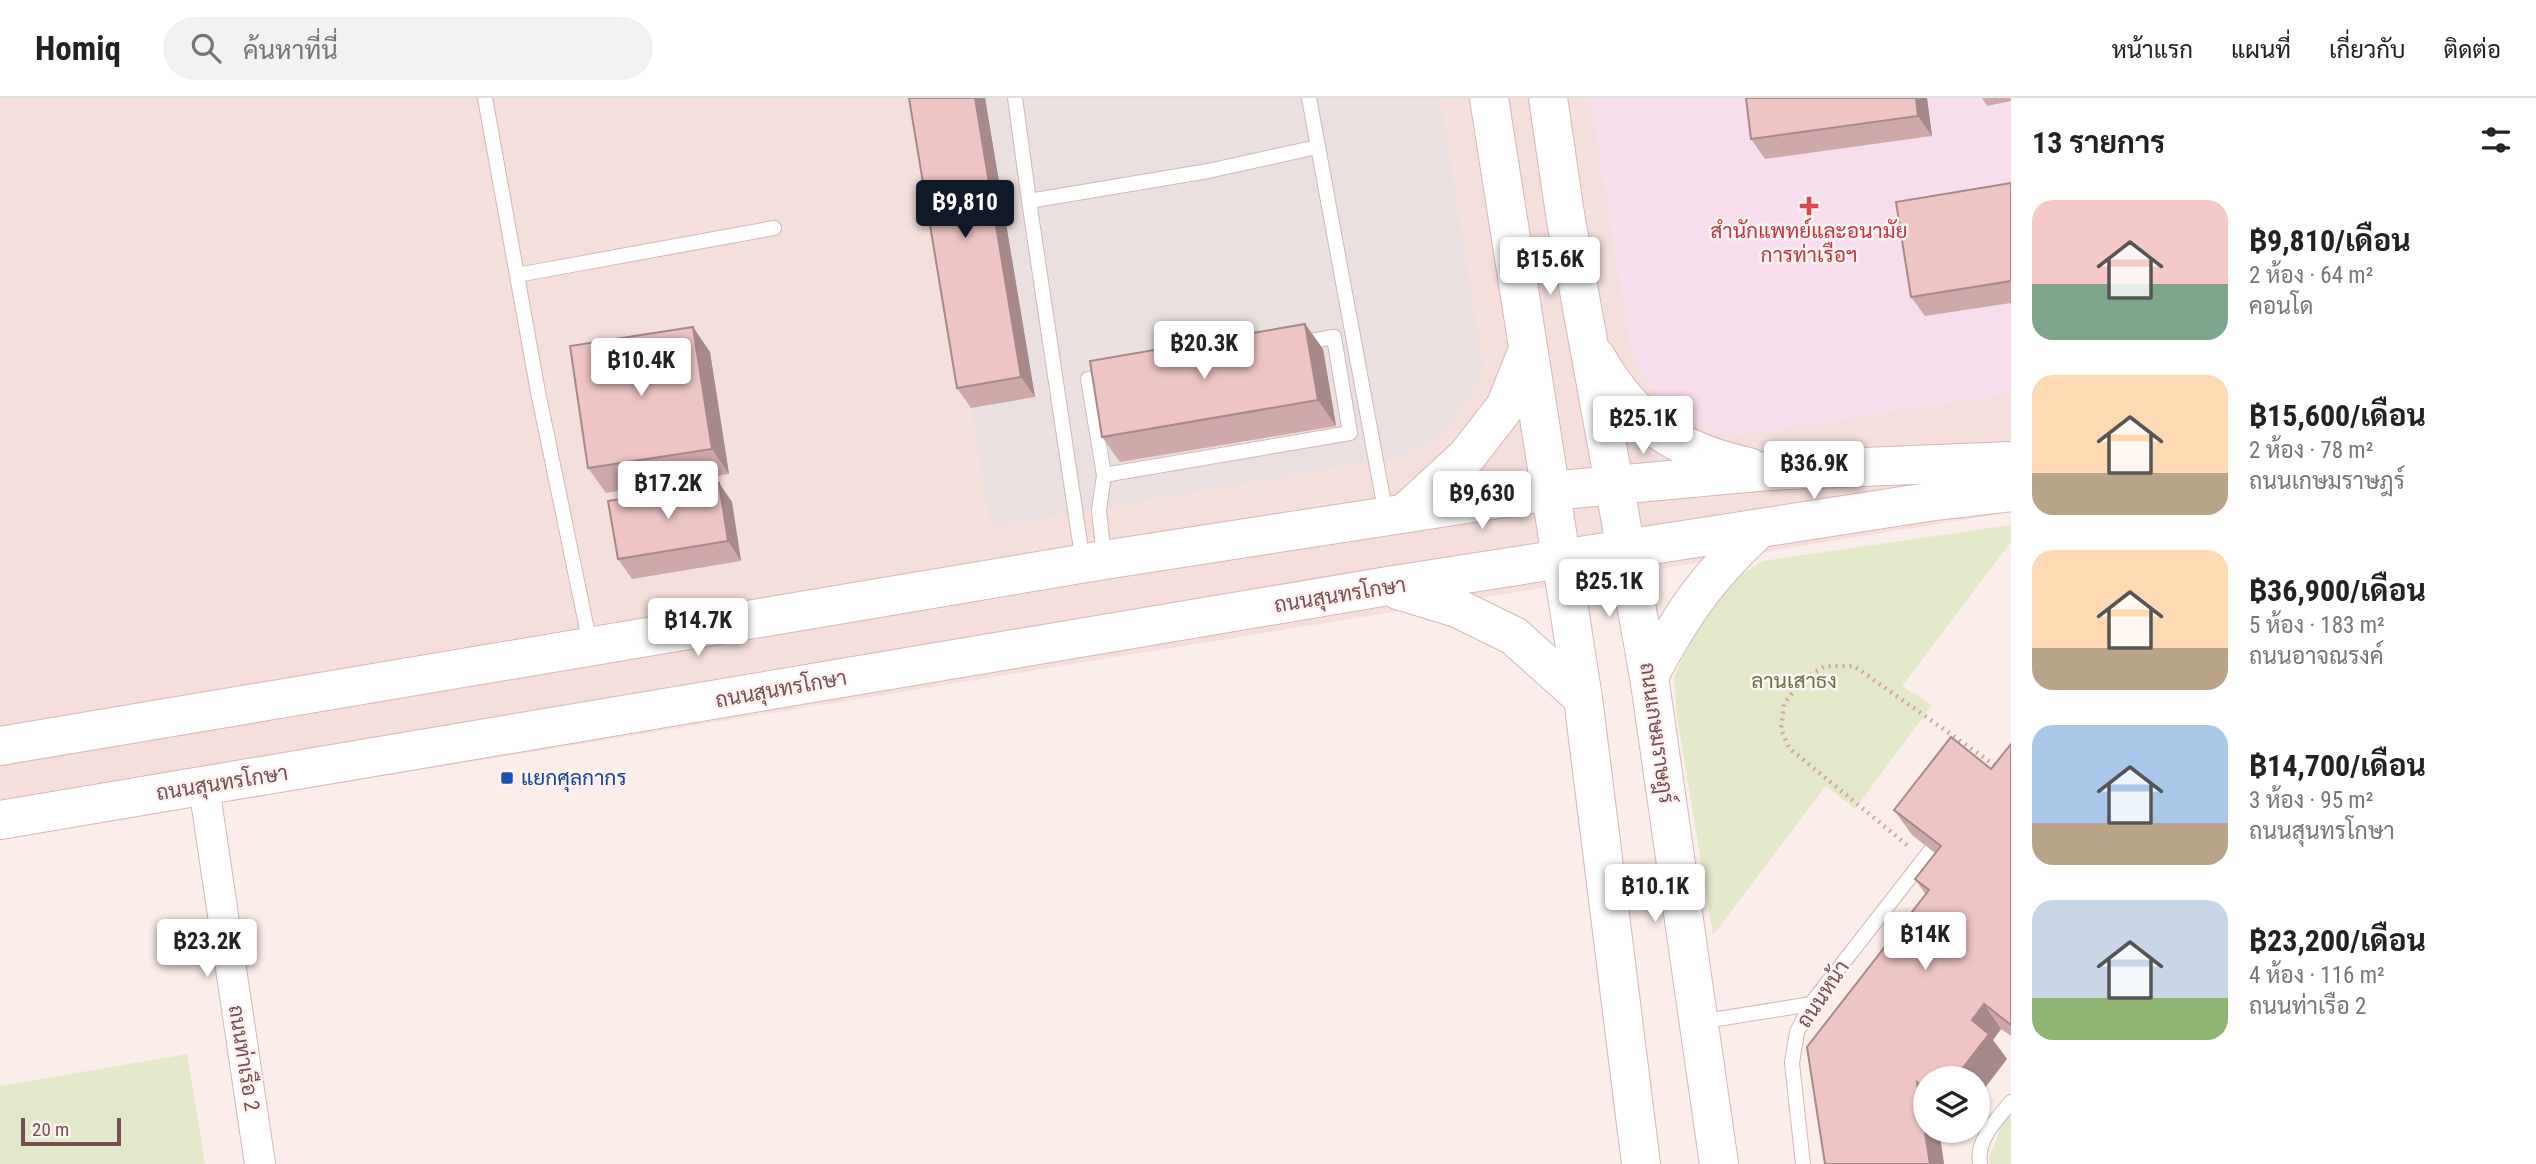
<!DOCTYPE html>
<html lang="th">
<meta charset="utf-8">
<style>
:root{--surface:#fff;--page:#f2f2f2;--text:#222;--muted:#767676;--line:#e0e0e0;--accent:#111827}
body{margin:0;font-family:"Roboto Condensed",Sarabun,sans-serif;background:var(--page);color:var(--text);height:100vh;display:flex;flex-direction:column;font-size:26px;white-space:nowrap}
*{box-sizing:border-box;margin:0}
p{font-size:23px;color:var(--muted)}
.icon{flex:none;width:38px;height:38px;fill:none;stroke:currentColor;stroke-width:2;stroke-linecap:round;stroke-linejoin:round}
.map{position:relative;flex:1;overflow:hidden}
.side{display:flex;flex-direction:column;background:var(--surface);width:525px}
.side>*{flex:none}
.fabs{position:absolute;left:1913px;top:968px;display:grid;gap:14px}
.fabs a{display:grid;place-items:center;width:77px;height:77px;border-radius:50%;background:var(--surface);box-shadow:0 2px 5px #0004;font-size:35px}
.scale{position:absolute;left:21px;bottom:18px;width:100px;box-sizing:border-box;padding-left:7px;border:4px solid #754f51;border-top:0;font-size:19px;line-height:24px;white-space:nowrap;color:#754f51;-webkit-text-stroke:5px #fef3f1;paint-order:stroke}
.price{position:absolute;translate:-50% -60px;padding:0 16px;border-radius:7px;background:#fff;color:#222;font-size:23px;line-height:46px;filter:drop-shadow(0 2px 4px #0008)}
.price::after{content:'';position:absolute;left:50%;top:42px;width:21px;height:16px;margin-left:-10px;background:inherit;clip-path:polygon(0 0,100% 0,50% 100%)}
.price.active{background:var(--accent);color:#fff}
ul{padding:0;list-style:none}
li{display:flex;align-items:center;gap:21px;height:175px;padding:0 21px}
li span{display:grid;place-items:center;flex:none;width:196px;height:140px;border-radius:21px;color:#555}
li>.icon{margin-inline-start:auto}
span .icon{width:84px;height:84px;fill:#fffc;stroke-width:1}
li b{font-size:30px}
h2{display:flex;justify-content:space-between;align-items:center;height:84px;padding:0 21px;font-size:30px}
header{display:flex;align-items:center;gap:42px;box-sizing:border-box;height:98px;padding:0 35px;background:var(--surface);border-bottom:2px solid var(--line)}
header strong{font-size:33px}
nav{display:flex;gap:38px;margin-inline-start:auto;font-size:24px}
.search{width:490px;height:63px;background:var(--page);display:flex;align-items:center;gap:18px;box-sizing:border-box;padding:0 24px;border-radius:38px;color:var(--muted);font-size:26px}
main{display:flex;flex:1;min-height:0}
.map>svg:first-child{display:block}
.residential{fill:#f4dfdc}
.industrial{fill:#ebe0e0}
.medical{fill:#f8deec}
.green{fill:#e3e8c9}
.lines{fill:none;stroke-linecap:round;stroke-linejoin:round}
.lane-casing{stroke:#d2b7b6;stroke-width:16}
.street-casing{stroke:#d2b7b6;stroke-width:32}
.secondary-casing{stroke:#d6b7b6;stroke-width:40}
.path{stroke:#d4a6a8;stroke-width:4.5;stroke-dasharray:2 5;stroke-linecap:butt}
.lane{stroke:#fff;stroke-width:14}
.street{stroke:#fff;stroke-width:30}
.secondary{stroke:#fff;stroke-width:38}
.wall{fill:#cea9a9}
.shaded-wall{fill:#a7898a}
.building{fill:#efc4c5;stroke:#a7898a;stroke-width:2}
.health-dot{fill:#e0444e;stroke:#fef3f1;stroke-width:2.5}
.transit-dot{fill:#1a4fb4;stroke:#fef3f1;stroke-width:2.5}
.labels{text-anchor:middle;stroke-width:5;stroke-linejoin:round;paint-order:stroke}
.health-label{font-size:21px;fill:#be3a42;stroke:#fef3f1}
.street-label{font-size:21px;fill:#754f51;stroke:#fef3f1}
.park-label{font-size:21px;fill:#667444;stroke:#fef3f1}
.transit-label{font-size:21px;fill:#164399;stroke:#fef3f1;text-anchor:start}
</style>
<header>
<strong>Homiq</strong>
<div class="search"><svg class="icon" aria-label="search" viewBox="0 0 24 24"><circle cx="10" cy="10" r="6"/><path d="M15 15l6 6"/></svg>ค้นหาที่นี่</div>
<nav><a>หน้าแรก</a><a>แผนที่</a><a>เกี่ยวกับ</a><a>ติดต่อ</a></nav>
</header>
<main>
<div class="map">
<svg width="2011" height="1066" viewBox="0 0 2011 1066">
<rect width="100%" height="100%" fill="#fbedea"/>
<path class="residential" d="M0,0H2011V414L0,740Z"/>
<path class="industrial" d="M920,0H1440L1483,269L1473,294L1453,323L1429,346L1398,359L991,429Z"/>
<path class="medical" d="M1590,0H2011V296L1731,339L1701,329L1673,313L1649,287L1631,255Z"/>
<path class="green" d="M2011,427V444L1902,588L1932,607L1855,711L1826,688L1713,837L1677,619L1674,579L1689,546L1709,513L1737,480L1762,463Z
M187,956L205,1066H0V988Z
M2011,1017V1066H1990L1989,1060L2004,1022Z"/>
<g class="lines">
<g class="lane-casing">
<path id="lane" d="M485,0L538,294L590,546
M1015,0L1029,103L1208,73L1317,49
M1309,0L1386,417
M1029,103L1083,465
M517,177L774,130
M1104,377L1350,335L1334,239L1300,245
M1104,460L1099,412L1104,377L1088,281L1111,277
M1699,924L1811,906
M1803,1066L1792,965L1797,934L1811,906L1931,752
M1980,1066C1976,1042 1996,1022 2011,1004"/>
</g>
<g class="street-casing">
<path id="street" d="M204,689L260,1066"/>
</g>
<g class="secondary-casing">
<path id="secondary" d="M1489,0L1583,600L1641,1066
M1548,0L1565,116L1649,578L1719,1066
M1596,259C1633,324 1676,353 1749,369
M1405,415L1467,358L1505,309L1527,254
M1398,492L1457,510L1514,538L1583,600
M1649,578C1683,514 1707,479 1760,430
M0,648L1104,462L1550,393L1768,373L2011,363
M0,722L1388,488L1928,404L2011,394"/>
</g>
<path class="path" d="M1907,747L1789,650L1781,631L1784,606L1801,583L1825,568H1854L1996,668"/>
<use href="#lane" class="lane"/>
<use href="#street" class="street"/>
<use href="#secondary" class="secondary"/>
</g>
<path class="wall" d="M909,0H985L1035,299L971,310L957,290Z
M1927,0L1932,38L1765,61L1751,41Z
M1982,0H2011V3L1987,8Z
M2011,85V205L1925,218L1911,199Z
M1305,226L1323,251L1336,328L1120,364L1102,339Z
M693,229L710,254L729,376L606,395L588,370Z
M719,385L732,404L741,463L632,481L618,461Z
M2011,646V938L2001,931L1993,942L2007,961L1925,980V1032H1939L1944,1066H1825L1926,797L1915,781L1935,755L1912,737L1894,712L1991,671Z"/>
<path class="shaded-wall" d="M975,0H985L1035,299L1021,279Z
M1916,0H1927L1932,38L1918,18Z
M1305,226L1323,251L1336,328L1318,302Z
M693,229L710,254L729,376L712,351Z
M719,385L732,404L741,463L728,443Z
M1984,906L2001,931L1993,942L2007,961L1978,999V980H1955L1972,922Z
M1917,984L1925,995V1032H1939L1944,1066H1930Z"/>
<path class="building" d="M909,0H975L1021,279L957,290Z
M1746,0H1916L1918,18L1751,41Z
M2011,85V183L1911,199L1896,104Z
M1305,226L1318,302L1102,339L1090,263Z
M693,229L712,351L588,370L570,248Z
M719,385L728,443L618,461L608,403Z
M1951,639L1991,671L2011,646V927L1984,906L1972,922L1989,936L1955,980H1925V990L1917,984L1930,1066H1825L1807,949L1929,792L1915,781L1941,748L1894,712Z"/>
<path class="health-dot" d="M1805.5 97.5h7v7h7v7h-7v7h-7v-7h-7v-7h7z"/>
<rect class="transit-dot" x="500" y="673" width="14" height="14" rx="3.5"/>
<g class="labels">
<g class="health-label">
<text x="1809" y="140">สำนักแพทย์และอนามัย<tspan x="1809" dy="24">การท่าเรือฯ</tspan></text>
</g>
<g class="street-label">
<text transform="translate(1340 497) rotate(-9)" y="7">ถนนสุนทรโกษา</text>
<text transform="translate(781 591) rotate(-10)" y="7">ถนนสุนทรโกษา</text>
<text transform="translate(1657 635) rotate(82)" y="7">ถนนเกษมราษฎร์</text>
<text transform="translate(222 685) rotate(-9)" y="7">ถนนสุนทรโกษา</text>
<text transform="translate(1823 896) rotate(-56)" y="7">ถนนหน้า</text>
<text transform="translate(244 960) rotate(81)" y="7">ถนนท่าเรือ 2</text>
</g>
<g class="park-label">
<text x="1794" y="590">ลานเสาธง</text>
</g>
<g class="transit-label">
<text x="521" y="687">แยกศุลกากร</text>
</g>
</g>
</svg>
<div class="fabs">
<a><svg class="icon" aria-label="layers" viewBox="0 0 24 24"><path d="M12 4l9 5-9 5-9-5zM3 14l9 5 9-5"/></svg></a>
</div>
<div class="scale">20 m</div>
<b class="price active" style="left:965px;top:142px">฿9,810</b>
<b class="price" style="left:1550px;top:199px">฿15.6K</b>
<b class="price" style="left:1204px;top:283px">฿20.3K</b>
<b class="price" style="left:641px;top:300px">฿10.4K</b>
<b class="price" style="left:1643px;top:358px">฿25.1K</b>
<b class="price" style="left:1814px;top:403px">฿36.9K</b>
<b class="price" style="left:668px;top:423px">฿17.2K</b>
<b class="price" style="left:1482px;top:433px">฿9,630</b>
<b class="price" style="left:1609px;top:521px">฿25.1K</b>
<b class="price" style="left:698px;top:560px">฿14.7K</b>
<b class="price" style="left:1655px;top:826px">฿10.1K</b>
<b class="price" style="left:1925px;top:874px">฿14K</b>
<b class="price" style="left:207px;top:881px">฿23.2K</b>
</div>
<section class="side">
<h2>13 รายการ<svg class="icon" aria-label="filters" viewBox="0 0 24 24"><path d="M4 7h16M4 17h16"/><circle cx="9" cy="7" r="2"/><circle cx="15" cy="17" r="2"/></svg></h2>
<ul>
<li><span style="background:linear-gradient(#f6c9c9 60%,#7fa58c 0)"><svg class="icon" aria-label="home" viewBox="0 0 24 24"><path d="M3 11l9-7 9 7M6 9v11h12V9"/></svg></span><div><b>฿9,810/เดือน</b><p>2 ห้อง · 64 m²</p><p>คอนโด</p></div></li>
<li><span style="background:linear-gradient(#ffd9b3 70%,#b9a48a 0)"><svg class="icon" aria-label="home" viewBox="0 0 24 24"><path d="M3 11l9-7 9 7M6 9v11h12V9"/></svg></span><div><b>฿15,600/เดือน</b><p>2 ห้อง · 78 m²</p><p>ถนนเกษมราษฎร์</p></div></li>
<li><span style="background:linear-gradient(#ffd9b3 70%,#b9a48a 0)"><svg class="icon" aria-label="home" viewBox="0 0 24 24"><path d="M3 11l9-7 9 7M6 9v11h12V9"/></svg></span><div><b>฿36,900/เดือน</b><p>5 ห้อง · 183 m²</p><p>ถนนอาจณรงค์</p></div></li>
<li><span style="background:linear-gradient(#a9c7e8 70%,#b9a48a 0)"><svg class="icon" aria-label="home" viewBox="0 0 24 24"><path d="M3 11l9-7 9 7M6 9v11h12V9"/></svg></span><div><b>฿14,700/เดือน</b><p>3 ห้อง · 95 m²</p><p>ถนนสุนทรโกษา</p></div></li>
<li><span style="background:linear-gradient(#c9d6e8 70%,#8fb573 0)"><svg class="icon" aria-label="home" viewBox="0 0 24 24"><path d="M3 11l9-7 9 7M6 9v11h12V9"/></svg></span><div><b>฿23,200/เดือน</b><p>4 ห้อง · 116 m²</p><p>ถนนท่าเรือ 2</p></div></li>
</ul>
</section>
</main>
